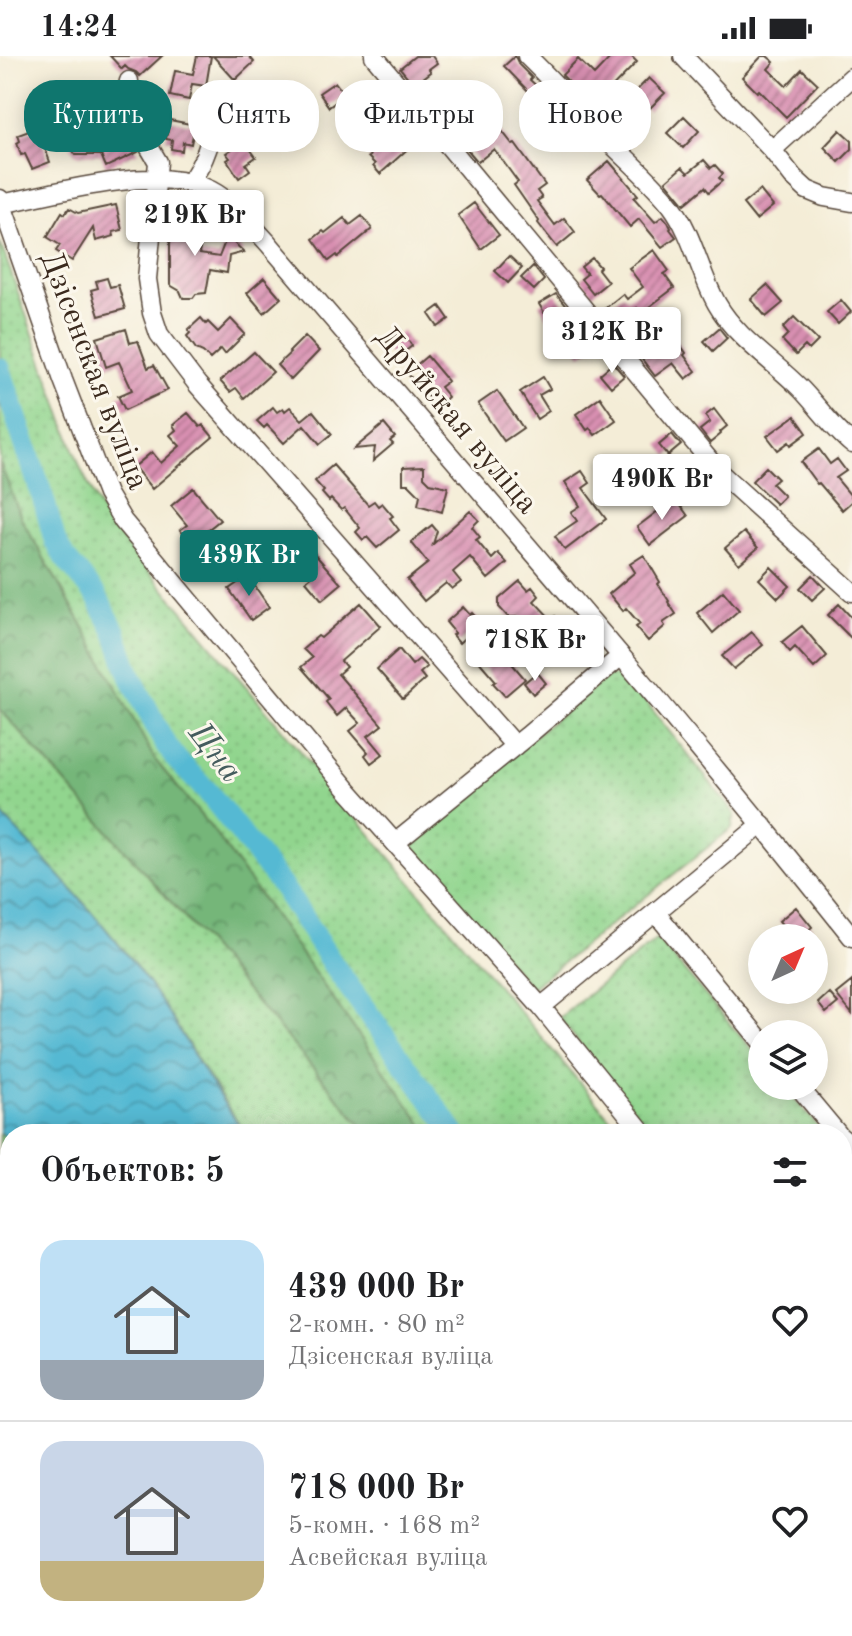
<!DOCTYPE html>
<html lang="ru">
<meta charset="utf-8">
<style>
:root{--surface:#fff;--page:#f6f6f6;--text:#202124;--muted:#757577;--line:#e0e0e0;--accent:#0f766e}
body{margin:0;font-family:"Old Standard TT",serif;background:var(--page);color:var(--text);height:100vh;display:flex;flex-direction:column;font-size:30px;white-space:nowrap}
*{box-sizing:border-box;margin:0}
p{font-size:26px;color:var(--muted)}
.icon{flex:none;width:44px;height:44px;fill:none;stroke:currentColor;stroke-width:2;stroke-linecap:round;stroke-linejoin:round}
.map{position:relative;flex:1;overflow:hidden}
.drawer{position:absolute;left:0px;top:1068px;width:852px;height:512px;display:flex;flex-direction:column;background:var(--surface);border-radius:32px 32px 0 0;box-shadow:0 4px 20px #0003}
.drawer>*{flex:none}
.hud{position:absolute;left:24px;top:24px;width:804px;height:72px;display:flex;gap:16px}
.needle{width:52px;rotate:44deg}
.tools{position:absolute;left:748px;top:868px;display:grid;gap:16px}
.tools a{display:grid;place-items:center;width:80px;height:80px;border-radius:50%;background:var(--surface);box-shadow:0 4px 20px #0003;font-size:40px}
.price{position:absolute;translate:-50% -68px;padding:0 18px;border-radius:8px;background:#fff;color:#222;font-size:26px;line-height:52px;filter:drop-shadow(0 2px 4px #0008)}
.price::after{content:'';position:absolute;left:50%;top:48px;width:24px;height:18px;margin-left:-12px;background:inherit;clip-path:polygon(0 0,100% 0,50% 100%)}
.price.active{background:var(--accent);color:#fff}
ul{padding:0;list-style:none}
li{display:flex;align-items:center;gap:24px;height:200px;padding:0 40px}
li+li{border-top:2px solid var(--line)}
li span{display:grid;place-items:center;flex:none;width:224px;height:160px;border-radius:24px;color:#555}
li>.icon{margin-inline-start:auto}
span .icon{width:96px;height:96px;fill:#fffc;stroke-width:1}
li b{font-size:34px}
h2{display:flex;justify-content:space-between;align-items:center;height:96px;padding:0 40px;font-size:34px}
.chip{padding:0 28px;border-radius:32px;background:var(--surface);box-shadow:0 4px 20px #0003;font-size:28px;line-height:72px}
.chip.active{background:var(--accent);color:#fff}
.status{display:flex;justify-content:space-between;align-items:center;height:56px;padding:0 40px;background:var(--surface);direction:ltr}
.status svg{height:22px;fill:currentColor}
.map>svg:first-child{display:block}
.grass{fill:url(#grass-dots);stroke:#668056;stroke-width:2}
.forest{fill:url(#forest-crowns);stroke:#58704c;stroke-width:2}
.water{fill:url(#water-waves);stroke:#487278;stroke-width:2}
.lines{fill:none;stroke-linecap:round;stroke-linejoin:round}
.river{stroke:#55b9d3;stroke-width:22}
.building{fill:url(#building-hatch)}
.minor-casing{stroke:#57473a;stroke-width:21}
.minor{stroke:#fff;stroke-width:18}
.labels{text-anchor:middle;stroke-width:6;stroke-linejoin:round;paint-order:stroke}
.street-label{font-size:32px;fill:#3b2a1e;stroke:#fbf7ec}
.water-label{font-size:34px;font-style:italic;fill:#445c5d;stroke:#fbf7ec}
</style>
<div class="status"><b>14:24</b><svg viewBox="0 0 49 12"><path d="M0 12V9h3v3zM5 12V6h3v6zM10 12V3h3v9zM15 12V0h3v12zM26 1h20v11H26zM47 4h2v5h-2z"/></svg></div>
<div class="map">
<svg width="852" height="1580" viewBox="0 0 852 1580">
<defs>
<pattern id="grass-dots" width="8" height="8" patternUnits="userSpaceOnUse" patternTransform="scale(2)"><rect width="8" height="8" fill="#91d58e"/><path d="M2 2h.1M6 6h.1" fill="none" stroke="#7eb77a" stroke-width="1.8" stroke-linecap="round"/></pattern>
<pattern id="forest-crowns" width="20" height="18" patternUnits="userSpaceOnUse" patternTransform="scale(2)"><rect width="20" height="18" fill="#74b679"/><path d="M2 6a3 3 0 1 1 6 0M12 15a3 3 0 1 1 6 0" fill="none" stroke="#609463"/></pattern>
<pattern id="water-waves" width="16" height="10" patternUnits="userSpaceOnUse" patternTransform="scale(2)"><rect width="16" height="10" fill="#55b9d3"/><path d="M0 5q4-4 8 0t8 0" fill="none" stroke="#4897ab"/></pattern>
<pattern id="building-hatch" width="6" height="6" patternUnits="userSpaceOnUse" patternTransform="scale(2)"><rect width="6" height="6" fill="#d88fb1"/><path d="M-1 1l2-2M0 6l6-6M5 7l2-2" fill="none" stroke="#b0758f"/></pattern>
</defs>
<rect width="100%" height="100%" fill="#fbf7ec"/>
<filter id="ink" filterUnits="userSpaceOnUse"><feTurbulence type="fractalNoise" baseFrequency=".0125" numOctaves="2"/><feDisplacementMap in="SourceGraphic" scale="16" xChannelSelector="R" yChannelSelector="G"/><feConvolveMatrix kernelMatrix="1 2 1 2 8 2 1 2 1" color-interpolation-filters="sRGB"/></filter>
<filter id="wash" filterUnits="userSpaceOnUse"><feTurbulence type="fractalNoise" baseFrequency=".006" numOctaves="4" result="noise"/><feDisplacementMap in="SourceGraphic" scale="32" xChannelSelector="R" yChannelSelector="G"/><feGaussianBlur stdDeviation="1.8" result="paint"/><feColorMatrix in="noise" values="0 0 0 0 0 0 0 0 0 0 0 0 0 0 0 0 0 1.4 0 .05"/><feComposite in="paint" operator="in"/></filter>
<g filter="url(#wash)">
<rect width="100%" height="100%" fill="#f4edd7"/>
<path class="grass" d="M0,186L81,413L105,463L623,1078H429L213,774L155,704L92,586L22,464L0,407Z
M609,620L626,621L735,758L732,772L531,932L412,790L418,773Z
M0,653L179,855L369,1078H247C211,1031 184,977 149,928C105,867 52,812 0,757Z
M657,883L762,1005V1030H783L825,1078H653L559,962Z
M0,1076L10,1085V1570H402L399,1580H0Z
M842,1290H852V1341H842Z
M842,1350L852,1351V1550L844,1549L842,1545Z
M691,1570H817L824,1580H699Z"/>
<path class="forest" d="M0,407L22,464L92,586L155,704L213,774L429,1078H369L179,855L0,653Z
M10,1197V1484H9L0,1477V1211L7,1199Z
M0,1545L10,1549V1570H110L111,1574L108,1580H0Z
M130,1570H356L337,1580H127Z"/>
<path class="water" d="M0,757C53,811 105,867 149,928C184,977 209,1032 247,1078H10V1085L0,1076Z
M402,1570H691L699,1580H399Z"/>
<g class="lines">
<path class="river" d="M0,313L44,445L55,485L65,502L96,539L115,576L131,621L164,686L177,704L208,736L284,833L334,910L455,1078
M842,1344L852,1345"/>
</g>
<g id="blocks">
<path class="building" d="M110,0H162L140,20L136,16L128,13L125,10L122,13Z
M197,0H211L206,30L192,28L189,44L170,40L175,15L193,18Z
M213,0H249L254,6L235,24Z
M415,0H432L437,7L429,13L431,16L414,29L400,12Z
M515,0L519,9L532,22L530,24L551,43L538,57L527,47L533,40L504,10Z
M612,0H631L637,6L593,51L562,19L578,3L594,19Z
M762,0H767L774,6L768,13L786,30L802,13L818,28L786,61L759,34L757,36L742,21Z
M649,22L665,37L648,54L632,39Z
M375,24L397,51L392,55L401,66L395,71L412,89L380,118L373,110L375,108L368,101L370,100L363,90L383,76L370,59L357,70L350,61L363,50L355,40Z
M335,26L345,39L329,51L319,37Z
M86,29L97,45L79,59L67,43Z
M256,29L258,37H262L267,55L250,59L244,32Z
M480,32L498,53L493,57L498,64L495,66L513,89L515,88L545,129L537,135L542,142L537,145L555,169L564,162L575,176L557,191L538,167L539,165L514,129L518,126L494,93L478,106L461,86L480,72L461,47Z
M451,39L460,51L443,64L434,52Z
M684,60L699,75L683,92L667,77Z
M170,64L195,69L191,88L183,86L182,95L171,93L172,84L166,83Z
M122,69L138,96L106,111L101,99H76L70,91L76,86H84Z
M37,72L50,106L32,113L25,98L21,99L17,87L20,85L18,79Z
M840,74L852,85V93L839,106L824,91Z
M244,85L256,101L246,108L250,114L239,122L227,104L230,102L226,97Z
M704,104L711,112L715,109L723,118L719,122L722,125L709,136L705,131L685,148L666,125L682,111L688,117Z
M609,105L638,139L634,142L655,166L663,160L668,166L671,172L670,173L676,181L662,191L639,163L630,171L602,137L600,138L587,124Z
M760,134L773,150L756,164L743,148Z
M474,147L499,179L481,193L458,159Z
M116,149L122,174L113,176L114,180L96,185L93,172L72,205L56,195L60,189L47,181L62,156L65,158L69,152L78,157Z
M181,160L205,165L199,198L219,201L228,178L232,179L231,184L244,196L229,200L227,217L210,214L206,237L196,238L193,242H183L180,235L170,229V187L173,172L178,174Z
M362,160L372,173L338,201L337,199L329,205L313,183L323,175L325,177L344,162L350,169Z
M654,194L669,215L664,218L674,232L641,257L637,252L615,269L603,254L623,238L627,243L643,231L629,212Z
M509,200L522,212L508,227L495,215Z
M592,202L600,211L598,213L608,226L593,238L581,223L587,218L581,211Z
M533,210L544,224L534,234L521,222Z
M107,222L110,231L118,229L125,253L99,260L91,234L98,232L96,225Z
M264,222L281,242L264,257L247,237Z
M767,229L783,247L766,261L751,243Z
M556,238L571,257L551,268L539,248Z
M841,244L851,256L838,268L827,256Z
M440,250L449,263L438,271L429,258Z
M794,261L818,285L809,294L805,290L796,299L782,284L788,278L783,272Z
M201,262L206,268L208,266L218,276L231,263L245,278L225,298L221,293L210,303L203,296L196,293L187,280L190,277L188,274Z
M719,272L727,282L713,295L704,285Z
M126,273L130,287L138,285L148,312L154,309L168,334L125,354L118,340L132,334L119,306L106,311L97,282Z
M585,273L596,289L581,299L570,283Z
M402,275L412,290L394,304L383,289Z
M305,280L319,295L291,324L277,309L290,297L289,296Z
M674,280L686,297L684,299L696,315L686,323L673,307L655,320L641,302Z
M254,296L273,316L244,342L236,332L230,336L220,325Z
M427,300L448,325L440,331L448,341L437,351L407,317Z
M613,307L624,320L611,331L600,318Z
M543,321L550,333L539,339L549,355L537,363L520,336Z
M497,335L523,372L504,385L478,348Z
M600,341L616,364L595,379L590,372L587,374L576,358Z
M273,351L277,356L283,352L285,355L290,351L302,364L313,355L332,378L320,388L304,369L284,387L267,369L264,372L257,365Z
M714,353L727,370L720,376L721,378L710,387L700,374L710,366L705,360Z
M188,357L200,371L203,369L213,381L152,433L134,411L152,396L161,407L180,390L170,379L176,374L173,369Z
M795,360L807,377L791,389L789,386L778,394L767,380Z
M384,368L395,381L390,385L393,388L373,405L375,391L354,393Z
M672,378L681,389L668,400L659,389Z
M819,393L830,408L837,403L846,415L836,422L852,441V445L842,454L819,427L817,428L801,406Z
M333,409L368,449L374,445L378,450L382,447L393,460L390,462L399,474L377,492L367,481L363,484L356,476L360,472L344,452L341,454L331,443L329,445L322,437L324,435L315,425Z
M424,410V421L430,427L448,431L442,456L418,449L420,439L409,428H403V411Z
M766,411L778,423L772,428L784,440L776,448L752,425Z
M582,415L590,427L583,432L606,463L565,494L555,480L577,465L571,456L580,450L565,426Z
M193,432L220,464L191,487L180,474L187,469L171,450Z
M675,442L688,460L650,489L637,471Z
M470,455L479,464L472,471L480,481L476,484L492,503L498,497L507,507L488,523L470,501L453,516L461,526L452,533L446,527L424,545L407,524L428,507L411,486L432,469L437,475L433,488Z
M744,476L758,492L739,508L725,492Z
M305,487L341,528L322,544L306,525L314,518L295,496Z
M644,499L660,526L658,528L669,545L668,546L676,558L663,567L665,570L648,585L636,571L640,568L626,552L623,555L609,538L635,516L630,508Z
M771,511L790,530L778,542L759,523Z
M813,519L825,532L812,544L800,532Z
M248,520L269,551L251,564L229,533Z
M520,525L528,534L532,531L539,540L534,545L551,563L555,560L565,571L561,575L568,582L552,596L520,561H508L499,551V543Z
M723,535L739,554L713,577L697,557Z
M361,547L381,570L341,605L346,611L338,618L382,669L368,680L383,698L371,707L365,699L368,696L350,675L360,667L346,652L337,660L326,646L329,643L301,611L312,602L303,593L318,580L321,582Z
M839,548L852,562V583L828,559Z
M463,551L470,559L472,557L481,567L459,587L452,579L455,577L446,566Z
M802,570L827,600L814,612L795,591L790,596L782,586Z
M752,576L763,589L734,613L722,600Z
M399,593L412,609L419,603L427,611L420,617L425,623L403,643L377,613Z
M487,594L495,604L503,597L525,623L505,640L493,627L496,625L477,603Z
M537,616L546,627L533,638L524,627Z
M796,851L812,871L804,878L807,882H793L779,865Z
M852,925V958L836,938Z
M829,937L838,947L826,957L818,947Z"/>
</g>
</g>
<g filter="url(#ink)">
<use href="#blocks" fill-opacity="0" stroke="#57473a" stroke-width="2"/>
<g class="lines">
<g class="minor-casing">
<path id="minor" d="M374,0L720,417L852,536
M527,0C555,27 580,56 607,83C628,105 652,125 671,149C693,178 699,216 717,248C737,283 774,305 802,334C819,352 833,372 852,388
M683,0L772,94L793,121L807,134L824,141L852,146
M129,25L124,49L158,106L147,223L152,257L159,278L197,328L515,690
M772,94L852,21
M189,127C210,100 212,75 219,42
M0,143L63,324L107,438L123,465L347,733L541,951L644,1078
M2,148C58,136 149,110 203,131C230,141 249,167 268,187C464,417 664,644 852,881
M395,787L527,680L621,600
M656,857L762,986
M541,951L762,768
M798,1030L838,1078
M842,1082L852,1093
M842,1272L852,1273
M833,1570L840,1580"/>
</g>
<use href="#minor" class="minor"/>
</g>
</g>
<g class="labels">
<g class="street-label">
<text transform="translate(96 314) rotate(69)" y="11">Дзісенская вуліца</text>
<text transform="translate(458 363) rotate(50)" y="11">Друйская вуліца</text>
</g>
<g class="water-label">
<text transform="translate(217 695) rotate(52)" y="12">Цна</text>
</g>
</g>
</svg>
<div class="tools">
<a><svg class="needle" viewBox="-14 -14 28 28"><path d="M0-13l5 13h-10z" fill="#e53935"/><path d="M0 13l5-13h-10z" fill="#757577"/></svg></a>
<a><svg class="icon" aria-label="layers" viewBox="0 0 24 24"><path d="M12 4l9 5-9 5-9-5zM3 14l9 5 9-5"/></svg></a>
</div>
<b class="price" style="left:195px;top:202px">219K Br</b>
<b class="price" style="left:612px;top:319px">312K Br</b>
<b class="price" style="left:662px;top:466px">490K Br</b>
<b class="price active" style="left:249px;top:542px">439K Br</b>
<b class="price" style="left:535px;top:627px">718K Br</b>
<div class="hud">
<a class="chip active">Купить</a>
<a class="chip">Снять</a>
<a class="chip">Фильтры</a>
<a class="chip">Новое</a>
</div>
<section class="drawer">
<h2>Объектов: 5<svg class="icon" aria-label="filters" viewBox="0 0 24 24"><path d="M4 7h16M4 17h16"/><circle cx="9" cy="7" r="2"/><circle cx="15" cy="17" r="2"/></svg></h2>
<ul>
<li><span style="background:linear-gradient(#bfe0f5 75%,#9aa5b1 0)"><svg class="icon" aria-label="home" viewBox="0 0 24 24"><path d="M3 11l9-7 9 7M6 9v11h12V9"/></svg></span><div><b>439 000 Br</b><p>2-комн. · 80 m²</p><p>Дзісенская вуліца</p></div><svg class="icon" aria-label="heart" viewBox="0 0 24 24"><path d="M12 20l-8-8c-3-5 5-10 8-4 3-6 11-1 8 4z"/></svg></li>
<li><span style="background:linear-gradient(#c9d6e8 75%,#c2b280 0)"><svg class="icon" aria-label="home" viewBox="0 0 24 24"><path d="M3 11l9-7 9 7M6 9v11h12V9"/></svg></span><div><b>718 000 Br</b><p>5-комн. · 168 m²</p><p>Асвейская вуліца</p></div><svg class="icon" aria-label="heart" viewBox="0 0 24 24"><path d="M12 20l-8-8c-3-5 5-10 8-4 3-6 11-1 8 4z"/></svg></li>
</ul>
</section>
</div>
